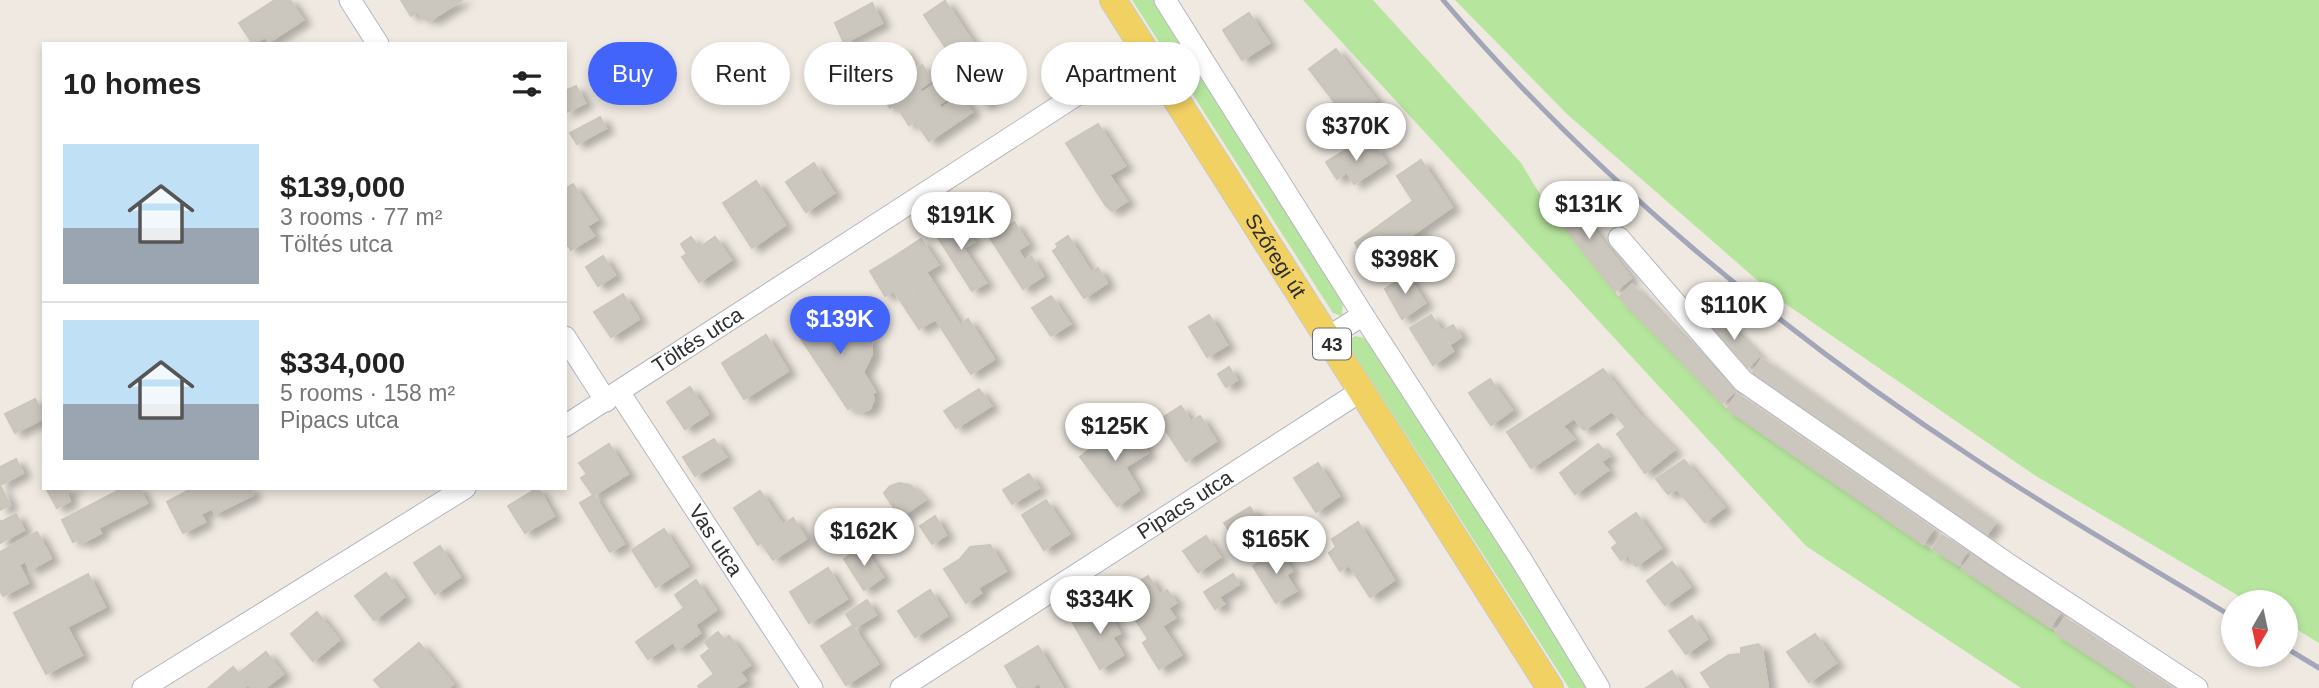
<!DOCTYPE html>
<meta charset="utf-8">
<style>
:root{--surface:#fff;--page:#f2f2f2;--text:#222;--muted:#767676;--line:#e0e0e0;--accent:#4264fb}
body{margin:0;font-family:Arial,sans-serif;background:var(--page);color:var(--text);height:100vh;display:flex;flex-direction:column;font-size:26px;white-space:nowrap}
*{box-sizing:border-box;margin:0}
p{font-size:23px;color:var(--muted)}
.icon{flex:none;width:38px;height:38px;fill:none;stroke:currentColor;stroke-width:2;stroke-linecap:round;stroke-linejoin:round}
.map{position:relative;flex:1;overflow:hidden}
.panel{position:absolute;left:42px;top:42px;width:525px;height:448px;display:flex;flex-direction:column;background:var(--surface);border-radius:0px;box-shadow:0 4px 10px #0003}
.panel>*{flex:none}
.banner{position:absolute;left:588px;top:42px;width:665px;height:63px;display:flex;gap:14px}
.needle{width:46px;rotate:189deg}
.fabs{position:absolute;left:2221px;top:590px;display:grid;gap:14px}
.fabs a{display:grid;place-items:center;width:77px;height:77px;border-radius:50%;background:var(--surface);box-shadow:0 4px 10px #0003;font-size:35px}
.price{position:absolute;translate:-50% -60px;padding:0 16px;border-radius:24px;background:#fff;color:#222;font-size:23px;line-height:46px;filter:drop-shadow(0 2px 4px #0008)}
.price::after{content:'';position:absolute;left:50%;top:42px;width:21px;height:16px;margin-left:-10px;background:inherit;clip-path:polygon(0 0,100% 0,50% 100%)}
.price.on{background:var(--accent);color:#fff}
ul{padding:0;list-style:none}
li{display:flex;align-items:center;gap:21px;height:175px;padding:0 21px}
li+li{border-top:2px solid var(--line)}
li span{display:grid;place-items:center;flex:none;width:196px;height:140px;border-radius:0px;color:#555}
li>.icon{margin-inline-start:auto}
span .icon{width:84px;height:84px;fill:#fffc;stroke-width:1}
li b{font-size:30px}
h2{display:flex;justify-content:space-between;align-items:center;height:84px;padding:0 21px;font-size:30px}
.tag{padding:0 24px;border-radius:32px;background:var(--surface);box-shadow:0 4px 10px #0003;font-size:24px;line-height:63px}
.tag.on{background:var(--accent);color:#fff}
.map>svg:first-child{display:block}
.green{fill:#b6e59e}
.building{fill:#cbc7bf;stroke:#cbc5ba;stroke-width:2;filter:url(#shadow)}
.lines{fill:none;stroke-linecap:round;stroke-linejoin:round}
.minor-casing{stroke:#b4b7c1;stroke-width:23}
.major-casing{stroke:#c9c9c9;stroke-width:28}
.minor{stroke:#fff;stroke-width:21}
.major{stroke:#f2d163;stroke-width:26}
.rail{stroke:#a3a6b8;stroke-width:5}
.labels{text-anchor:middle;stroke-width:5;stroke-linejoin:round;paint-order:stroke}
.shield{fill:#fff;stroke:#6d6d6d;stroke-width:2}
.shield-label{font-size:19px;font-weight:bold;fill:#2e2e2e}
.street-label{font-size:21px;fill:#2e2e2e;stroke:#fff}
</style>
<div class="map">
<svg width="2319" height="688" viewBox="0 0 2319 688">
<defs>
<filter id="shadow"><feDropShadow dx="8" dy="4.5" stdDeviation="3.5" flood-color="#0004"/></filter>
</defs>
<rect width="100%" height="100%" fill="#efe9e1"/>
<path class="green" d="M1132,0H1158L1343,298L1342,316L1333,313Z
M1303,0H1373L1521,163L1546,204L1619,297L1727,409L1923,544L1958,565L2139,688H2021L1806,546Z
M1455,0H2319V643L2286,623V602H2249L2036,476L1780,300L1568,115Z
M1355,336L1364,338L1379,353L1593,688H1569L1351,349V339Z"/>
<path class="building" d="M275,0H290L303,20L269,42L265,37L253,44L239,23Z
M401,0H462L431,20L429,16L423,19L418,11L411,16Z
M945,1L984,59L989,56L993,62L1000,58L1009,73L1005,76L1011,85L983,104L924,15Z
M872,3L882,23L844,43L835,23Z
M1249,13L1269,43L1242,60L1223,30Z
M902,48L913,64L899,73L902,78L922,65L932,80L919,89L922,93L942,80L952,96L939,104L941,109L961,96L972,112L929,141L915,121L909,125L895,104L890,108L877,88L870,93L853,67L876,51L883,61Z
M1336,49L1376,100L1326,139L1315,124L1338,107L1309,69Z
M576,86L585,103L565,113V91Z
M600,117L606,128L577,144L570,133Z
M1098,124L1125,166L1109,175L1127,201L1112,211L1106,206L1066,143Z
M1354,145L1360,155L1375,146L1386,163L1354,184L1347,172L1337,179L1326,162Z
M1421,160L1452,207L1369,265L1355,243L1413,201L1397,176Z
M814,163L834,193L806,212L786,182Z
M756,181L785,225L752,248L723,203Z
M573,184L597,220L587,226L594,236L571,250L565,241V189Z
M1563,191L1631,278L1615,291L1546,204Z
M991,192L1004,212L997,216L1005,228L1014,222L1028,244L1018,250L1024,260L1031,256L1043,276L1023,289L969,205Z
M959,218L974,242L963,248L986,283L972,291L935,233Z
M1068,236L1091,272L1098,268L1107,283L1084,298L1053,251L1058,247L1056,244Z
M691,237L699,248L715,237L731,260L699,282L682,257L687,254L681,244Z
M921,239L938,265L926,272L960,325L968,319L994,359L971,374L895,256Z
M603,256L615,275L598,286L586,267Z
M895,256L936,319L919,329L894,291L885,296L870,271Z
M1407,274L1425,303L1402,319L1385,289Z
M1632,285L1735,391L1722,403L1619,297Z
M623,294L639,319L611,337L594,312Z
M1051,296L1070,324L1051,336L1032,308Z
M819,303L828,315L839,308L860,340L871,338L872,354L863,372L875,392L872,394L874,399L870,409L861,412L852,407L848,409L798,334L813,324L805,313Z
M1209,315L1227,345L1207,357L1189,327Z
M1431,315L1442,331L1453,325L1461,337L1449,345L1453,351L1433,365L1410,328Z
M1720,317L1759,356L1747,368L1708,329Z
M766,335L788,371L744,399L722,363Z
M1762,359L1995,523L1985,537L1752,374Z
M1229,367L1237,380L1226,387L1218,374Z
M1603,369L1640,416L1626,427L1612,411L1584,430L1574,418L1563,426L1574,439L1531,468L1507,432Z
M1490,379L1512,410L1491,425L1469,393Z
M690,387L708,414L685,429L667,402Z
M979,389L991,406L956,428L944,411Z
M1737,394L1933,529L1923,544L1727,409Z
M35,399L44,418L15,433L5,414Z
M1181,406L1191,422L1200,416L1216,441L1186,461L1159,420Z
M1640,416L1674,450L1645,473L1617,434Z
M1117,428L1132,432L1148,453L1125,467L1139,490L1117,506L1080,457Z
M714,439L726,457L695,476L683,457Z
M609,444L628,474L594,495L624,544L610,552L580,503L593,495L581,478L587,474L579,463Z
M1598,444L1609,456L1601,462L1608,470L1575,494L1560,473Z
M16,459L23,473L0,485V467Z
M1684,460L1724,507L1705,522L1677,489L1668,494L1656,479Z
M1318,463L1339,496L1316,512L1294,478Z
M1029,474L1039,488L1012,504L1003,490Z
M899,483L910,485L925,500L900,517L884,493L890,486Z
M0,485L10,505L0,510Z
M46,488H73L66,492L70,501L57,508Z
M123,488H139L147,503L98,528L101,533L82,543L79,538L73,542L62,520Z
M193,488H250L253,495L215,514L212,508L201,514L205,522L183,533L167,502Z
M538,488L554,516L525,533L508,506Z
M760,491L783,525L793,518L806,539L773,560L761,542L758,545L734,508Z
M1046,500L1069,534L1044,550L1022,515Z
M1250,507L1265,529L1239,545L1224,523Z
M1636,513L1661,548L1636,566L1628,555L1621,560L1612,548L1618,543L1609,532Z
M16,514L24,530L0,543V520L1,522Z
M935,516L946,535L932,544L920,526Z
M1358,522L1394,580L1370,597L1349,565L1340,571L1329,553L1336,547L1332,539Z
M664,529L688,566L656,587L632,550Z
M37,532L51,558L30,570L25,561L19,565L28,583L3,596L0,591V552Z
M1942,535L1967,551L1958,565L1933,549Z
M1206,536L1220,557L1198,572L1183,551Z
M990,545L1006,571L978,588L981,593L966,603L944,569L960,559L970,547Z
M440,546L460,577L435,594L414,563Z
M863,547L883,577L864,590L844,559Z
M1279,551L1292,571L1286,575L1296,591L1276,603L1253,566Z
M1973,554L2060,612L2050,627L1962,569Z
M1672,562L1690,587L1665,605L1647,581Z
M828,568L847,599L809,623L790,592Z
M386,573L404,597L374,620L355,596Z
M88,574L105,607L67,627L82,655L46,674L14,613Z
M1233,574L1239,584L1219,597L1224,604L1215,609L1204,592Z
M1148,576L1160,594L1167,590L1176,603L1168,608L1175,618L1162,626L1181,655L1159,669L1143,643L1148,639L1119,594Z
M696,580L716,610L695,625L700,633L678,649L673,642L648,659L636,642L684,608L675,595Z
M930,590L947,616L915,637L898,611Z
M867,600L876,615L854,628L878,664L846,685L821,646L853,625L846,614Z
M1103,605L1120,633L1112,637L1123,655L1100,669L1073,623Z
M317,612L339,640L313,661L291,634Z
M1692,616L1707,639L1686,654L1669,631Z
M2065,618L2172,688H2139L2055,633Z
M718,632L724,640L729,636L750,665L740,672L746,680L735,688H700L698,686L714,674L701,656L710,649L705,642Z
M1815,634L1836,663L1809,682L1787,652Z
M419,643L453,684L448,688H381L374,680Z
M1758,644L1762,648L1768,688H1711L1701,673L1729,655L1741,654V648Z
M1038,646L1063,688H1042L1039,683L1031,688H1018L1005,666Z
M266,652L283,674L265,688H251L239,673Z
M233,667L248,684L244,688H208Z
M1672,671L1683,688H1646Z"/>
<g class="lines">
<g class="minor-casing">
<g id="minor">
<path d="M350,0L378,44"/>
<path d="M1165,0L1363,315L1522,561L1599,688"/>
<path d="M1619,238L1743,381L2005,562L2197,688"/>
<path d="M565,337L606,401"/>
<path d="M1327,338L1363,315"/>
<path id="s1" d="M619,392L812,688"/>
<path id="s2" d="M565,426L1146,50"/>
<path d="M143,688L465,488"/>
<path id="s3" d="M901,688L1361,391"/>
</g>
</g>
<g class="major-casing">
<g id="major">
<path id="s4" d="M1113,0L1550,688"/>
</g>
</g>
<use href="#minor" class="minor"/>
<use href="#major" class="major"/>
<path class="rail" d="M1443,0C1592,176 1783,333 1975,459C2059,515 2147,565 2233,617
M2286,648L2319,668"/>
</g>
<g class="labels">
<rect class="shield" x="1313" y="328.5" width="38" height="31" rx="5"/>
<g class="shield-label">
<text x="1332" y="351">43</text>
</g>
<g class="street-label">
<text dy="7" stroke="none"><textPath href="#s4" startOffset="303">Szőregi út</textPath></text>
<text dy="7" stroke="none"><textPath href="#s2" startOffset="158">Töltés utca</textPath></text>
<text dy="7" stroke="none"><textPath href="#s3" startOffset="338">Pipacs utca</textPath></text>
<text dy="7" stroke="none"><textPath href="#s1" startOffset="177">Vas utca</textPath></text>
</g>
</g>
</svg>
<div class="fabs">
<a><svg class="needle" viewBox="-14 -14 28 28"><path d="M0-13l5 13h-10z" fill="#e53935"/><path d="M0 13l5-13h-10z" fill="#767676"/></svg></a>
</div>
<b class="price" style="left:1356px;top:163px">$370K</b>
<b class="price" style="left:1589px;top:241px">$131K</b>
<b class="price" style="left:961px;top:252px">$191K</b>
<b class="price" style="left:1405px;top:296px">$398K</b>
<b class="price" style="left:1734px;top:342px">$110K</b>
<b class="price on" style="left:840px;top:356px">$139K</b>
<b class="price" style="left:1115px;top:463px">$125K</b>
<b class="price" style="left:864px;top:568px">$162K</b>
<b class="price" style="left:1276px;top:576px">$165K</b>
<b class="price" style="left:1100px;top:636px">$334K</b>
<div class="banner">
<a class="tag on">Buy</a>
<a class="tag">Rent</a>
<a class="tag">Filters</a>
<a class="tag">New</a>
<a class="tag">Apartment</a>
</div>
<section class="panel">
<h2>10 homes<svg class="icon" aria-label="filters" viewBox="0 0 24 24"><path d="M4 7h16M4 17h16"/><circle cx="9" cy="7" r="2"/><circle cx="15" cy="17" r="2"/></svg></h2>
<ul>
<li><span style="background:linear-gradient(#bfe0f5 60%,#9aa5b1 0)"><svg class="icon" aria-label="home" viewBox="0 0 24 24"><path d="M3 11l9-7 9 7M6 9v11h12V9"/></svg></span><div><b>$139,000</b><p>3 rooms · 77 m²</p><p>Töltés utca</p></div></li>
<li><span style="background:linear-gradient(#bfe0f5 60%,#9aa5b1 0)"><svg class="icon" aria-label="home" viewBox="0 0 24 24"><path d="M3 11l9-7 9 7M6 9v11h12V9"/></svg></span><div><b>$334,000</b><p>5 rooms · 158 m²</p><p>Pipacs utca</p></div></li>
</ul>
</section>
</div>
